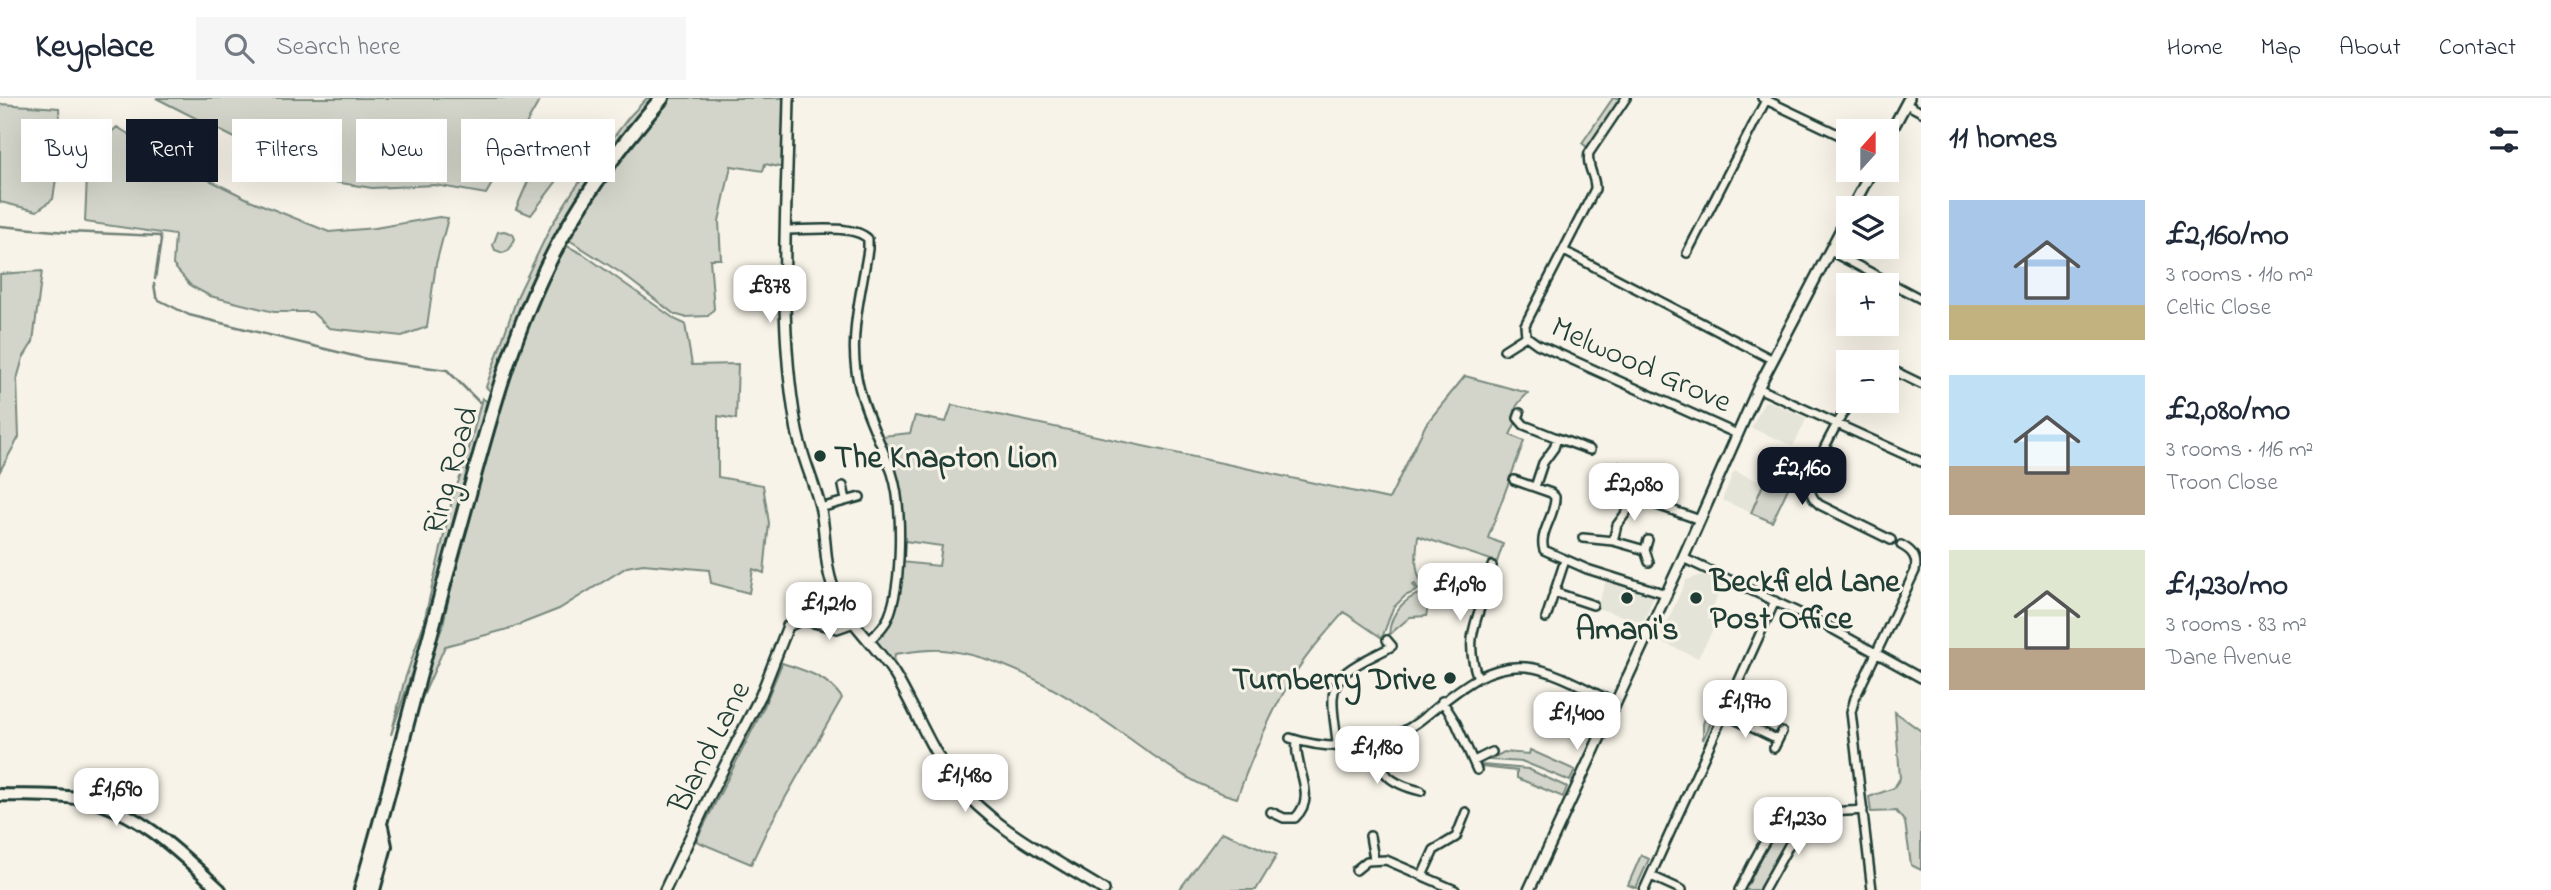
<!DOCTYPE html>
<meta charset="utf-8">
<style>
:root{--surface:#fff;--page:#f6f6f7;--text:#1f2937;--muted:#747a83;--line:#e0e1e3;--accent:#111827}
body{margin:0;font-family:"Indie Flower",sans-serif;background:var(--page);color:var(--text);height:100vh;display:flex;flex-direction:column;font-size:26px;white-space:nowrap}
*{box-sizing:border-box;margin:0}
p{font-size:23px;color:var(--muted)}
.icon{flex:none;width:38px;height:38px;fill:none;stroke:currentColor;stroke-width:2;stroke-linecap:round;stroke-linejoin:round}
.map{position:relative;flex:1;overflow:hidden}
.drawer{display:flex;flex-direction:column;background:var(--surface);width:630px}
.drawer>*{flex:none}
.banner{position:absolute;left:21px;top:21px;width:665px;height:63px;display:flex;gap:14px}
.needle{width:46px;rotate:21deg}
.controls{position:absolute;left:1836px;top:21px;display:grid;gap:14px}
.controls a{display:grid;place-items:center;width:63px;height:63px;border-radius:0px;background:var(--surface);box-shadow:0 7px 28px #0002;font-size:35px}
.price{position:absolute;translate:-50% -60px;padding:0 16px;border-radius:14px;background:#fff;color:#222;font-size:23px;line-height:46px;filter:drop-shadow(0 2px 4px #0008)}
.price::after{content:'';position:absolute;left:50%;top:42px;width:21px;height:16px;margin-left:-10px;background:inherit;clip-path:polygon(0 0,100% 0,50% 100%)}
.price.selected{background:var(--accent);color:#fff}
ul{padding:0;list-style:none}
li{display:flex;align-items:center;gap:21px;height:175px;padding:0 28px}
li span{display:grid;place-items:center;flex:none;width:196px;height:140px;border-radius:0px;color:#555}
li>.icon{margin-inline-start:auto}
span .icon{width:84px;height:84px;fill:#fffc;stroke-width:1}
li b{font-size:30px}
h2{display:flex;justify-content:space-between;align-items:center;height:84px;padding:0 28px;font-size:30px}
.chip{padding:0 24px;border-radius:0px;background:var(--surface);box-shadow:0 7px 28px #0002;font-size:24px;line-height:63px}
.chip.selected{background:var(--accent);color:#fff}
header{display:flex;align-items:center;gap:42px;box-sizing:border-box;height:98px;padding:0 35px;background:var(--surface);border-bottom:2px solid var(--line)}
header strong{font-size:33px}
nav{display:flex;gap:38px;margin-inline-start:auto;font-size:24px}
.search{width:490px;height:63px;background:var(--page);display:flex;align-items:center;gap:18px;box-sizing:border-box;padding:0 24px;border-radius:0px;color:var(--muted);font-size:26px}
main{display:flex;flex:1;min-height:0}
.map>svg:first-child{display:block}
.built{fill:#e5e4d9}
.green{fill:#d3d5ca;stroke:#79897f;stroke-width:2}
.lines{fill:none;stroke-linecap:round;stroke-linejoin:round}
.stream{stroke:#6f8077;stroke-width:2.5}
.minor-casing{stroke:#1f3d34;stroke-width:12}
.tertiary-casing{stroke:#1f3d34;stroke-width:14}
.secondary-casing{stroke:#1f3d34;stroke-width:16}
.trunk-casing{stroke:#1f3d34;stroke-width:18}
.minor{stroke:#f7f3e8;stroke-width:7}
.tertiary{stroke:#f7f3e8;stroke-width:9}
.secondary{stroke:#f7f3e8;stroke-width:10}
.trunk{stroke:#f7f3e8;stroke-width:12}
.poi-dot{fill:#1f3d34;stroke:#f7f3e8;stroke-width:2.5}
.labels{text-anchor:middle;stroke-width:6;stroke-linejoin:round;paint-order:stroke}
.street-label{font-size:32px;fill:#1f3d34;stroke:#f7f3e8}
.poi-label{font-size:32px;font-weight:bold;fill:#1f3d34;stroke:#f7f3e8;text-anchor:start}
</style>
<header>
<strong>Keyplace</strong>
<div class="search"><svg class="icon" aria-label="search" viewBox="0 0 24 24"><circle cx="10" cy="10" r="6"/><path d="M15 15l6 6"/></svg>Search here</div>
<nav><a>Home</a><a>Map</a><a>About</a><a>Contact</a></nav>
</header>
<main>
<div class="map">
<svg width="1921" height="792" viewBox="0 0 1921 792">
<rect width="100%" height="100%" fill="#f7f3e8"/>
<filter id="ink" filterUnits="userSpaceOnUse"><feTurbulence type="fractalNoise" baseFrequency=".0143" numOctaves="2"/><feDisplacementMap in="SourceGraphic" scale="14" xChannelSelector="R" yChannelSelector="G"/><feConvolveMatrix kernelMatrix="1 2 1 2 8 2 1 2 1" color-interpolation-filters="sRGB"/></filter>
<g filter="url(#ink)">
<path class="built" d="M1768,303L1807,320L1793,348L1751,330L1764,304Z
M1734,373L1764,385L1751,415L1722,402Z
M1702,477L1723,487L1707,521L1717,524L1698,560L1659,543L1686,482Z
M1606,483L1654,498L1643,525L1597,510Z"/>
<path class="green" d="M156,0H541L486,96L435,87L372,90L335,84L272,59Z
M647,0H656L575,105L494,292L490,293L486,289L518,197L551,128L573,93L629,19Z
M671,0H783L784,70L765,66L763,73L731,68L719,123L721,161H710L714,211L708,218L684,219L674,216L621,175L569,142L621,58Z
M1613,0H1622L1588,50L1582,45Z
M0,6L59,10L61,47L53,101L37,113L0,104Z
M117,29L187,71L250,102L329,134L375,130L439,119L448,120L436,166L427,229L402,238L329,230L312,214H274L210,198L191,188L173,167L175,137L85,124L88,55Z
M535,67L559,80L531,117L516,111Z
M504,133L513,136L515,141L509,152L503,155L495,152L493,147L498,134Z
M565,147L583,156L676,222L685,226L692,267L738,266L736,321L718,318V379L763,387L769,425L764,475L753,471L749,495L711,485L709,472L643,466L627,469L559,511L508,531L445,548L422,600V584L443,527L460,446L506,290L529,225L554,166Z
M42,173L33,244L23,260L17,281L19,339L0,373V176Z
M1465,278L1528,295C1519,304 1511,311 1516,324L1510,337L1524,343L1488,440L1503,446L1497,464L1418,438C1416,457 1413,474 1425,490L1418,492L1415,486L1413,487L1416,493L1405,498L1393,510L1382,540L1344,514C1324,537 1303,560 1288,587C1267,623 1251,661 1237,700C1194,689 1161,663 1126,638C1074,601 1007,558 943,552C927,551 910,554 895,556L894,565L877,547V539L893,517L901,464L939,468L942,448L905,443L903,441L902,401L894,370L882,338L910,335L915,318L946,324L952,307L1389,401L1426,326Z
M482,300L489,305L472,367L463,386L418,556L391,637L404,584L423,528L453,398L465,366Z
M1769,372L1791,384L1772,424L1751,415Z
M1432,493L1426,518L1410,519L1389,537C1390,513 1408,495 1432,493Z
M782,565C806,573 827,578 842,600L767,732L751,766L696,743L763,611Z
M1710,607L1718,610L1703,642V626Z
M1895,614L1921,633V772L1911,767L1905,724L1896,713L1871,714L1869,699L1894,690L1900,680Z
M1530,652L1575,672L1570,683L1524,664L1489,662L1504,654L1529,656Z
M1482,667L1528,671L1567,689L1563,699L1517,680V673L1482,669Z
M1793,722L1796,726L1794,730L1759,792H1742L1745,786L1749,785L1774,734Z
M1222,734L1277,757L1256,792H1179Z
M1641,757L1649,761L1636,790L1628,787Z"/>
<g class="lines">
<path class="stream" d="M0,128L66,134
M69,134L160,138L161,142L155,181
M154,186L156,198L159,202L189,217L366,261L447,272L479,304"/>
<g class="minor-casing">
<path id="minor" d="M1626,0L1589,55C1586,68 1596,79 1595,91L1525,227L1526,238L1537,246L1737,336
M1762,0L1848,41
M1906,6L1921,14
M786,132C806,132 854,126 868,141V151C862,191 850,233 856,273C861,309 880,341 892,375C903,408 902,485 889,518C885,528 877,535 869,543
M1564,153L1773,262
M1830,153L1921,201
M1687,155L1767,0
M1504,252L1526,238
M1886,269L1921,286
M1758,290L1921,364
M1850,303C1840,321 1807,375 1811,394C1812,400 1815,403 1820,407L1891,442
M1520,315L1518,320L1524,327L1557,340
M1617,369L1634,376L1637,400
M1514,382L1551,395L1555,399C1556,417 1538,435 1544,452L1587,471L1666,496
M843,388L846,402
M1535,389L1543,365L1554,350L1557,340L1590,352
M1637,400L1700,422
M820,410L860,399
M1583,440L1613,443L1645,452
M1648,442L1645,452L1649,464
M1613,443L1617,427L1637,400
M1683,460L1825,527L1921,580
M1430,481C1440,479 1474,495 1486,499
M1554,494L1593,507
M1546,520L1565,462
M1478,580C1460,534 1485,512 1492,468
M1442,603L1456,625L1477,672
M1724,616L1778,642
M1290,640C1332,654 1381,651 1418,624C1450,600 1482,565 1526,569C1553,571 1590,593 1615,605
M1374,644C1381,677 1388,685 1421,693
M1337,649C1337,633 1332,616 1333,600C1334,570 1371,561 1392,548L1387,542
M1774,650L1782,634
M1474,663L1492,654
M1271,714L1284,720H1295C1319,697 1293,670 1297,643
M1370,738L1374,761
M1356,772L1367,763L1386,762L1455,792
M1422,778L1434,752L1456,739L1466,714
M1651,778L1682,792
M1644,792L1775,503
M1739,792C1748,776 1765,737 1778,727C1793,713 1842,714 1863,712
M1764,792L1798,731L1799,718
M1872,792L1851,614L1855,600L1915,473C1918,461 1913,453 1901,447"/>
</g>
<g class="tertiary-casing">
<path id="tertiary" d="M789,0C787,109 777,220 796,327C800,355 813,381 820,408C827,437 823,470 836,496C850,527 878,549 895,577C916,612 930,652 955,683C992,731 1053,760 1104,792
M1886,43L1909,0
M1852,110L1872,72
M665,792L714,689L761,597L788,528L802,521L837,530L854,524
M1529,792L1683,460L1758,290L1848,118"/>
</g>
<g class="secondary-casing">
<path id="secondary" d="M0,697C28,698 59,696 87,702C140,714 181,756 220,792"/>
</g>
<g class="trunk-casing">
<path id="trunk" d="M361,792C397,670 426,547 461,425C485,339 507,250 546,170C576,108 617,51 662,0
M373,792L385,748L381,729"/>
</g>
<use href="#minor" class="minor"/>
<use href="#tertiary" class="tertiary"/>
<use href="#secondary" class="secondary"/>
<use href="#trunk" class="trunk"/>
</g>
</g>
<g class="poi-dot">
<circle cx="820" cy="358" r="7"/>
<circle cx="1627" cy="500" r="7"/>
<circle cx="1696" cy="500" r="7"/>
<circle cx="1450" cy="580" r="7"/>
</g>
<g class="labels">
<g class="street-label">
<text transform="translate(1642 265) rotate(24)" y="11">Melwood Grove</text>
<text transform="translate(449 372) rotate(-74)" y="11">Ring Road</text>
<text transform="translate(708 648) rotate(-63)" y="11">Bland Lane</text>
</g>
<g class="poi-label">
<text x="834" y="369">The Knapton Lion</text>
<text x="1710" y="493">Beckfield Lane<tspan x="1710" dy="37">Post Office</tspan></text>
<text x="1627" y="541" text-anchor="middle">Amani's</text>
<text x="1436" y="591" text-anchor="end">Turnberry Drive</text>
</g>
</g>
</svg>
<div class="controls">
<a><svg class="needle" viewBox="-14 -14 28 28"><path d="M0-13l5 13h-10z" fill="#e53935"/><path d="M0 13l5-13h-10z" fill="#747a83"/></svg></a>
<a><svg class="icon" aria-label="layers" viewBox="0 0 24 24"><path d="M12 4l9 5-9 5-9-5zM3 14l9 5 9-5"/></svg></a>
<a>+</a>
<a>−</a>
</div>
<b class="price" style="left:770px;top:227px">£878</b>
<b class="price selected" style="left:1802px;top:409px">£2,160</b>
<b class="price" style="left:1634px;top:425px">£2,080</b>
<b class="price" style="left:1460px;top:525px">£1,090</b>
<b class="price" style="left:829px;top:544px">£1,210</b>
<b class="price" style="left:1745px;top:642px">£1,970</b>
<b class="price" style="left:1577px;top:654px">£1,400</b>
<b class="price" style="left:1377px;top:688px">£1,180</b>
<b class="price" style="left:965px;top:716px">£1,480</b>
<b class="price" style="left:116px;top:730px">£1,690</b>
<b class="price" style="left:1798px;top:759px">£1,230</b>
<div class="banner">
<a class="chip">Buy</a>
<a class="chip selected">Rent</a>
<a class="chip">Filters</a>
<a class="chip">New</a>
<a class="chip">Apartment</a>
</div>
</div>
<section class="drawer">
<h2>11 homes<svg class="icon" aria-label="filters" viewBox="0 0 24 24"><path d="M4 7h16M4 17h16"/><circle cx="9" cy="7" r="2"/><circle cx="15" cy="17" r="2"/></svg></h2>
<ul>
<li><span style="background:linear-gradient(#a9c7e8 75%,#c2b280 0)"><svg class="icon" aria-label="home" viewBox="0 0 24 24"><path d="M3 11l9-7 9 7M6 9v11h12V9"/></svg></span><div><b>£2,160/mo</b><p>3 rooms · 110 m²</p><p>Celtic Close</p></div></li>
<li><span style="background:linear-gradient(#bfe0f5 65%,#b9a48a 0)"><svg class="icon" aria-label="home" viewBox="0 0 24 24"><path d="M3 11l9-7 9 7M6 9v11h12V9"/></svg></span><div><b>£2,080/mo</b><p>3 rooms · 116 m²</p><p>Troon Close</p></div></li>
<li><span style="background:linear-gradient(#dfe7d0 70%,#b9a48a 0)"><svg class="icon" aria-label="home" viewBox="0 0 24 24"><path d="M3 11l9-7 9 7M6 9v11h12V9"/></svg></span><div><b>£1,230/mo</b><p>3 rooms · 83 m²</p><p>Dane Avenue</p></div></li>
</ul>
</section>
</main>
